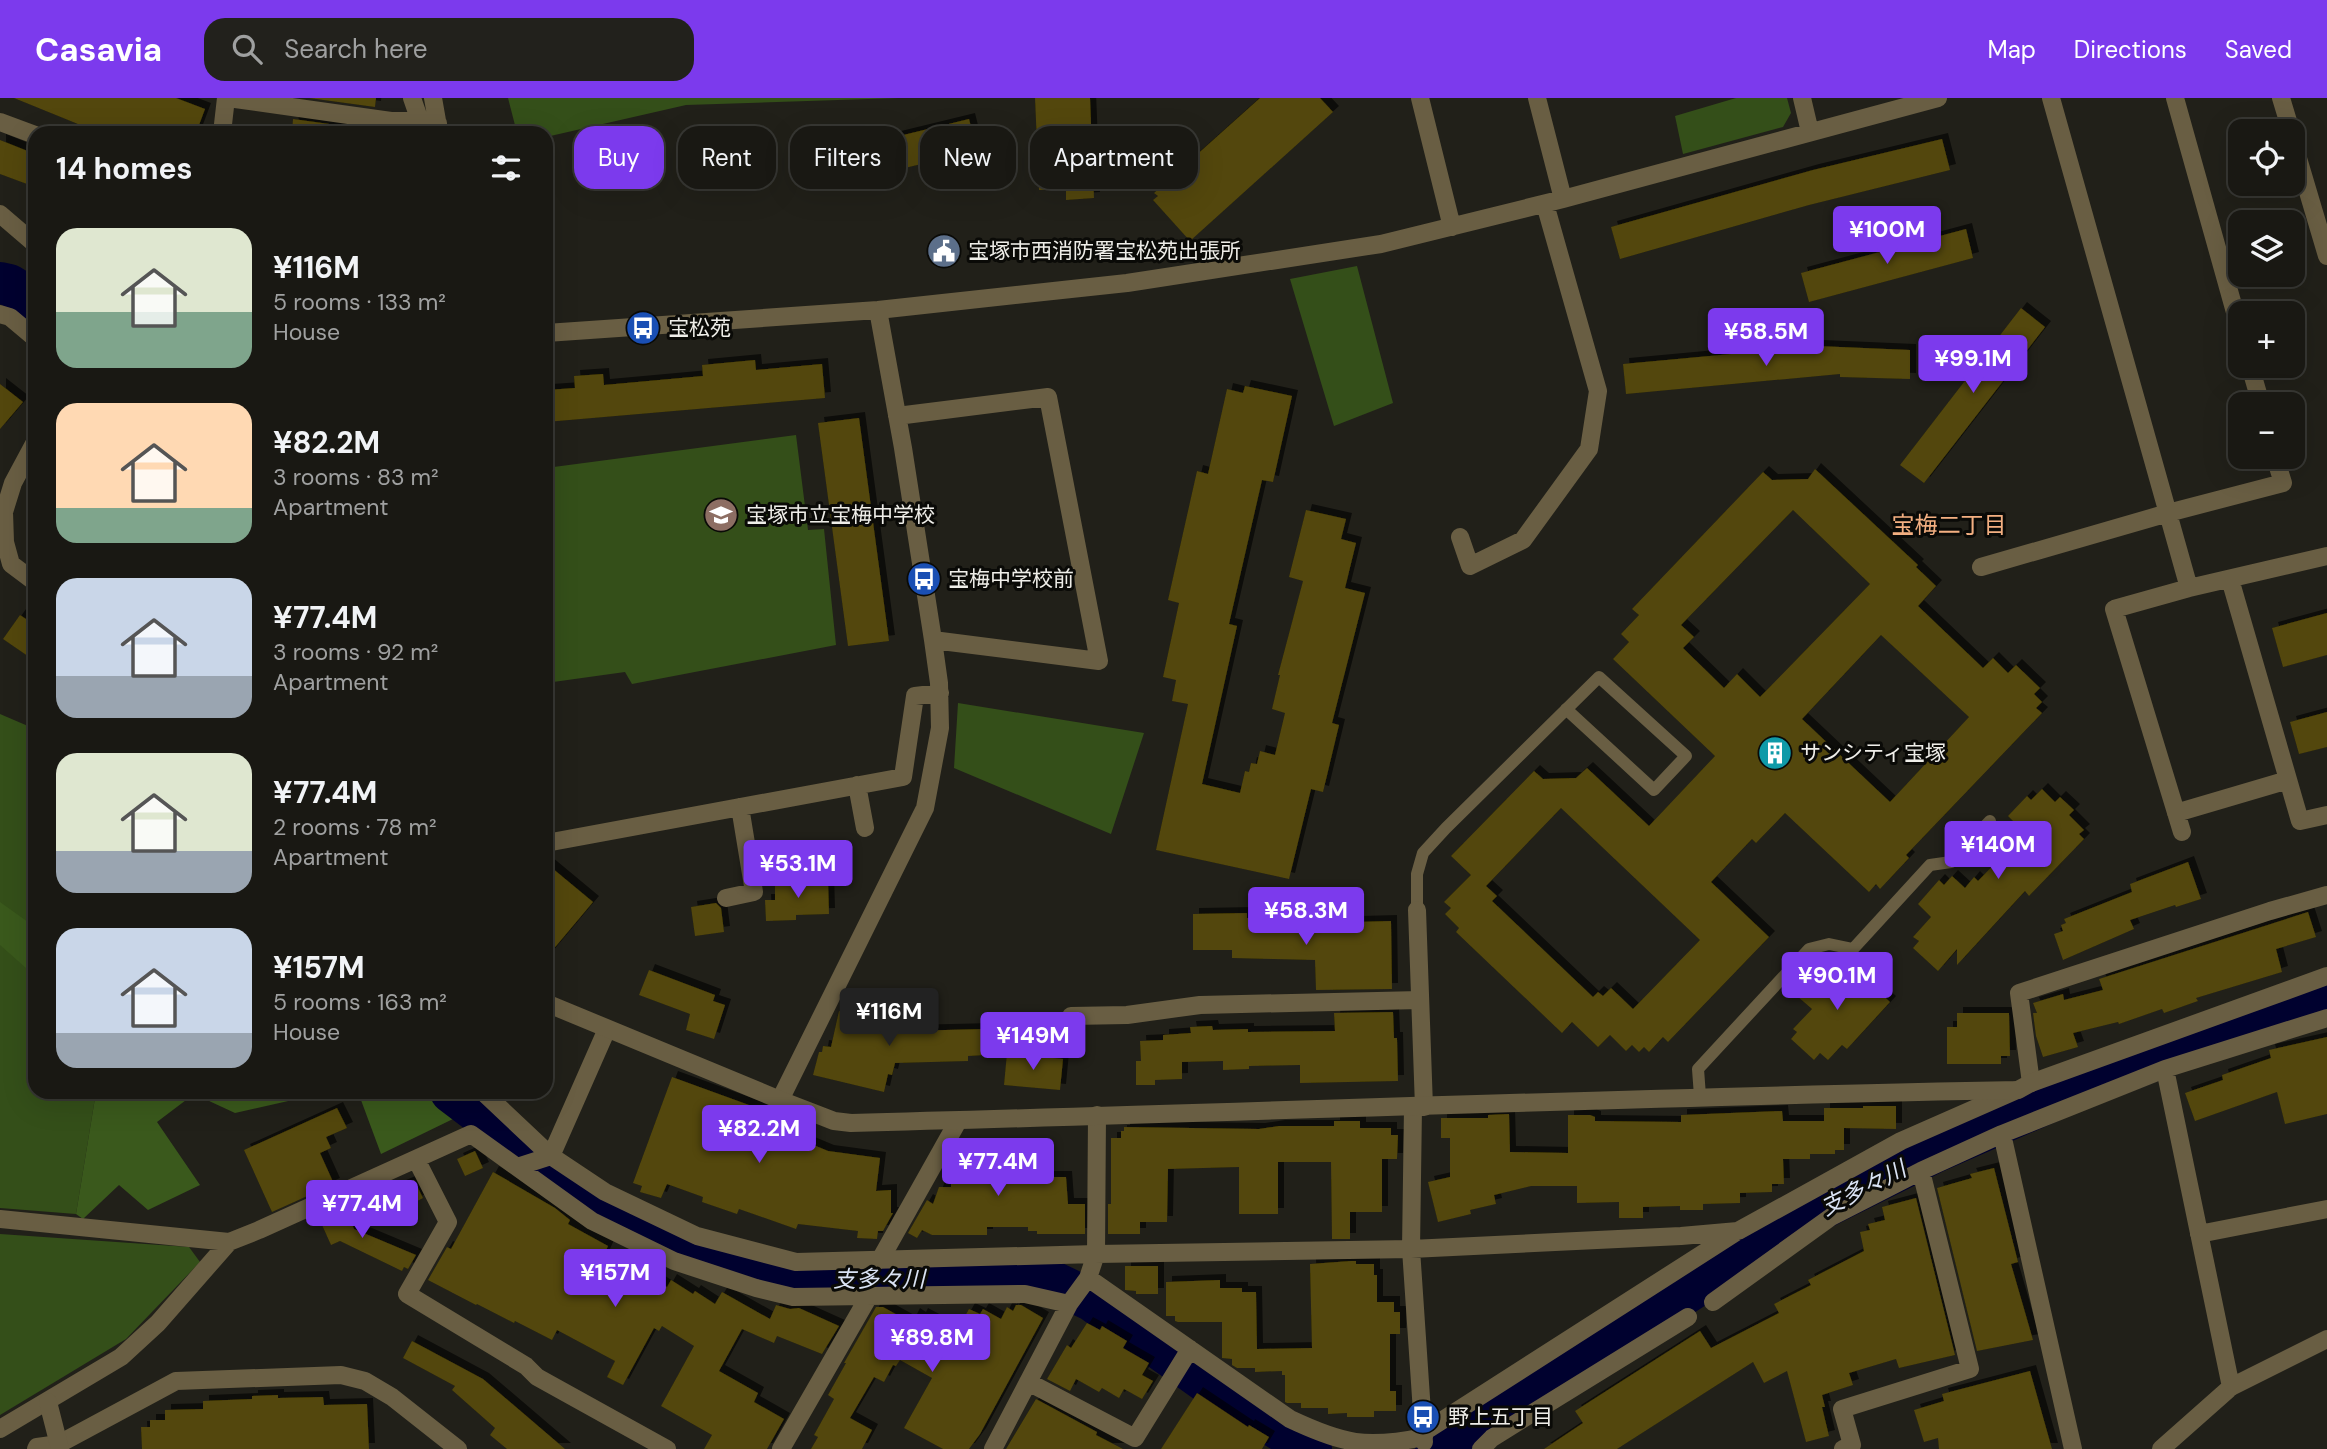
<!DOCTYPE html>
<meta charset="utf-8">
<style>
:root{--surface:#191813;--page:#22211c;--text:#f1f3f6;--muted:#9fa0a0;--line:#373733;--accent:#7c3aed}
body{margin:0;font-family:"DM Sans","Noto Sans JP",sans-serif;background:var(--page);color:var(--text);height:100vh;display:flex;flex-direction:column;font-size:26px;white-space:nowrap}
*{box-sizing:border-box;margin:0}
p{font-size:23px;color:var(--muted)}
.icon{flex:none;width:38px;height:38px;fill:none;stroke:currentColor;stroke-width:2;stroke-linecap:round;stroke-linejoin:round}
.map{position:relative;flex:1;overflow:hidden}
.details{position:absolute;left:28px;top:28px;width:525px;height:973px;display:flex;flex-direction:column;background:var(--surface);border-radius:21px;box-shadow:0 7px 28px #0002,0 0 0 2px var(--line)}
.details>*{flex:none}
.hud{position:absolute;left:574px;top:28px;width:665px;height:63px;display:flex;gap:14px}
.buttons{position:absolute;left:2228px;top:21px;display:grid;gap:14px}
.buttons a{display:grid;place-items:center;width:77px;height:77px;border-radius:14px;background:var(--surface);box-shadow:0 7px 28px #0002,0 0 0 2px var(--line);font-size:35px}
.price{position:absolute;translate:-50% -60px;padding:0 16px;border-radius:7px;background:var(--accent);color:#fff;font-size:23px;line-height:46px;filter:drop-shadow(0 2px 4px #0008)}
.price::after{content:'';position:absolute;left:50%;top:42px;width:21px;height:16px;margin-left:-10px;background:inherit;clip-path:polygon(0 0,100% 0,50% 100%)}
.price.current{background:#222;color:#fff}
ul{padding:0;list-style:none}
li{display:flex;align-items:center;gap:21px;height:175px;padding:0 28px}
li span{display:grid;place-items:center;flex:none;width:196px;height:140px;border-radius:21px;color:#555}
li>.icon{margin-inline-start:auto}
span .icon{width:84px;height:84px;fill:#fffc;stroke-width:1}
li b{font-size:30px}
h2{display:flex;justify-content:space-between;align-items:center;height:84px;padding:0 28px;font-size:30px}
.tag{padding:0 24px;border-radius:21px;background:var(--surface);box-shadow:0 7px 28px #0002,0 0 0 2px var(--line);font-size:24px;line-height:63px}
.tag.current{background:var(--accent);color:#fff}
header{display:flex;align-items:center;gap:42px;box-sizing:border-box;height:98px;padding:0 35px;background:var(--accent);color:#fff}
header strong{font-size:33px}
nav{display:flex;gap:38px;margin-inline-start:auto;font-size:24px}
.search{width:490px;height:63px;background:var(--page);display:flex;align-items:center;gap:18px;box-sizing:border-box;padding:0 24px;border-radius:21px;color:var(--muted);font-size:26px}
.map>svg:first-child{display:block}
.green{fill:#344f19}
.forest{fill:#3a591c}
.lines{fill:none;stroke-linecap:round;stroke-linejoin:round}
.river{stroke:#00012f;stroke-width:42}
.building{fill:#524609;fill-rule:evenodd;filter:url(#shadow)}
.service{stroke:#695e43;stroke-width:12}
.minor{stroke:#695e43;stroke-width:18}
.tertiary{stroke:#695e43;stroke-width:18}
.labels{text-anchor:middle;stroke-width:6;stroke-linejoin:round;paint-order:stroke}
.poi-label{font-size:21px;fill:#efeee9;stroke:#0a0a07;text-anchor:start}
.neighbourhood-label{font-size:23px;fill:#f3af81;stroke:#0a0a07}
.water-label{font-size:23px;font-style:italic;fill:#dae3f4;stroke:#0a0a07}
</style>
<header>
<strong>Casavia</strong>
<div class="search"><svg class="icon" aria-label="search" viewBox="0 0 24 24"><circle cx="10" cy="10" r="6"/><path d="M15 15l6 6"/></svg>Search here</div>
<nav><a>Map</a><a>Directions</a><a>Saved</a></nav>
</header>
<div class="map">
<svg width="2327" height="1351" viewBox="0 0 2327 1351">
<defs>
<filter id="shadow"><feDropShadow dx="6" dy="-6" stdDeviation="0" flood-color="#0009"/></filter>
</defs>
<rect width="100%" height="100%" fill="#212019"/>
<path class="green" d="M508,0H899L686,7L546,39V35H517Z
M1736,0H1787L1791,15L1783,29L1683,56L1675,18Z
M1357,168L1393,305L1334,328L1290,181Z
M796,337L808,432L824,431L836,547L632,586L625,574L546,585V370Z
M958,605L1144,635L1111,736L954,670Z
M0,616L35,631V994H96L76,1116L0,1110Z
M0,1136L189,1149L200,1164L126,1241L0,1317Z"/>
<path class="forest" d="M0,804L35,829V878L0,847Z
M96,994H328L235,1015L194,996L157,1024L200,1087L148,1112L119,1087L83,1121L76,1116Z
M358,994H425L453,1021L381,1056Z"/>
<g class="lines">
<path class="river" d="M0,185L9,187L35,203
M451,994L505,1035L588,1104L662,1143L735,1169L782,1181L1049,1182L1091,1202L1230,1301L1311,1351
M1436,1351L1461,1343L1791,1126L1935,1054L2065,997L2193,947L2327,902"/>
</g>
<path class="building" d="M14,0H176L205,11L196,35H100Z
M309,0H376L375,9Z
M1035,0H1090L1094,100L1066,102V91L1039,92Z
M1260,0H1320L1333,14L1190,143L1153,102L1158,98L1154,95Z
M293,21L373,32L372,35H292Z
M969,21L977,53L862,80L854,49Z
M1942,41L1950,72L1809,107L1620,161L1611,129L1813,72Z
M0,42L35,56V89L0,76Z
M1966,131L1973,160L1809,204L1801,175Z
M2021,210L2045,229L1924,385L1900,367Z
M1817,248L1910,252V281L1840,279V276L1626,296L1623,266Z
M755,262L756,272L822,266L825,300L546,324V292L575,290L574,278L603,276L604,287L703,278L702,267Z
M0,286L23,304L0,331Z
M1245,288L1292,298L1273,384L1262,382L1229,526L1237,528L1202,686L1240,695L1245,673L1249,674L1251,665L1257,666L1260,653L1275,657L1285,615L1272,611L1280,577H1278L1303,483L1289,479L1306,412L1346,421L1341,441L1356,445L1345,490L1365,495L1332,625L1339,627L1323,694L1311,691L1289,781L1156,752L1188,606L1172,603L1176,582L1163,579L1179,505L1168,502L1197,373L1208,376L1227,291L1243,295Z
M859,320L889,543L848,548L818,325Z
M1815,371L1918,467L1916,469L1936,488L1918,508L1983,570L1993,560L2008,575L2016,567L2040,590L2034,596L2042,604L2036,610L2042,615L1906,757L1909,760L1880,791L1876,786L1869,794L1785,715L1756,745L1752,741L1711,784L1769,839L1668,944L1663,939L1649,954L1644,949L1639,954L1632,947L1626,953L1610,937L1598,949L1572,924L1562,935L1456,834L1459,830L1445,816L1451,810L1444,804L1471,777L1451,758L1534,673L1543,681L1576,680L1587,670L1649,728L1715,658L1613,561L1629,544L1621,536L1639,517L1632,511L1763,374L1772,382L1808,381ZM1793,412L1870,486L1760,599L1737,576L1724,590L1683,550L1694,539L1681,527ZM1881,537L1969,619L1890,704L1802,621ZM1561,710L1700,842L1633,911L1611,890L1603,898L1598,894L1593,899L1492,803L1497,798L1486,788Z
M2327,515V557L2283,569L2272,530Z
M20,517L35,527V563L3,541Z
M2327,614V649L2299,656L2290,624Z
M2042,691L2055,704L2060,699L2074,712L2069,717L2084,732L2079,736L2084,741L2029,798L2025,793L1957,867V851L1938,873L1913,850L1919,843L1913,839L1931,819L1918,806L1939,782L1944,787L1952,778L1965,790L1974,779L1978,783L2005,755L2001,752L2021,731L2008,718L2027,698L2031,702Z
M2188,764L2201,801L2176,809L2175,807L2130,822L2134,831L2063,862L2054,836L2063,833L2061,827L2066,825L2064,821L2132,794L2130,786Z
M546,765L593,804L546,860Z
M828,781L829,816L796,817V822L766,823L765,802H775V783Z
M716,805L721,810L724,834L695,838L691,809Z
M2308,814L2316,839L2276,851L2282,874L2196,900L2198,903L2164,915L2162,911L2119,926L2118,924L2073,935L2078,949L2043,959L2036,938L2033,915H2037L2033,905L2063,896L2064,902L2103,892L2099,881Z
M1247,815V820H1279V828L1317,827V825L1391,823L1392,891L1316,892L1315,862L1232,860V852H1193V816Z
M1832,870L1844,881L1854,871L1890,904L1847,951L1842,947L1828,962L1820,955L1814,962L1791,941L1797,934L1793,931L1812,911L1797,898L1819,874L1824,879Z
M649,872L715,897L713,903L725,907L714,941L686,932L690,916L639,897Z
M846,909L868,913L867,916L906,924L904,933L986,931L987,957L968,958V963L895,965L892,977L888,976L884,994L813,977L819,954H822L823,948L831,949L839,913L845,914Z
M1393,914L1394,940H1397L1398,983L1300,985V967L1249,968V971L1223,972V963L1182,964V981L1155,982V987H1136V963H1141L1140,943L1163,942V937L1191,935L1190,929L1212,928L1213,932L1248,931V934L1335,933L1334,915Z
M1957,915H2009L2010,958H2001V966H1947V929H1957Z
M2327,939V1016L2285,1026L2277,994L2195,1023L2185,995L2223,982L2222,977L2271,960L2269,952Z
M1007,955L1063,961L1060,992L1004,987Z
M672,979L809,1029L804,1043L828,1053L880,1060L876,1093L891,1092V1115H893L883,1133H878L877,1141L857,1140L858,1133L798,1126L796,1131L739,1111L737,1116L702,1104L703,1099L667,1086L661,1100L640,1094L642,1088L633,1085Z
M1863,1008H1896V1031L1844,1030V1052H1835V1056H1810V1061H1783L1784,1086H1772V1094L1740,1095V1105L1703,1106V1112H1680V1108L1643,1109V1120H1619V1104L1577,1105V1088H1531L1494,1097L1496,1106L1470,1112L1471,1116L1438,1124L1428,1084L1450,1079V1040H1441V1020H1488V1017L1509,1016L1510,1054L1568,1055V1017H1590L1595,1019V1023L1681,1024V1017L1782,1013L1783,1023H1824V1010H1863Z
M337,1010L347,1030L326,1039L331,1050L320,1055L334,1086L272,1114L244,1052Z
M1334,1023H1360V1030H1391V1037H1398L1397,1061H1382V1114H1350V1141H1332L1331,1064H1278V1116H1239V1069L1168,1071L1167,1124H1140V1136H1108V1106H1111V1040H1121V1033H1124V1029L1259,1031L1279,1028H1334Z
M958,1048H1020V1079H1066L1068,1106H1085V1136H1037V1133H1028V1129H987V1137H932L922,1132L917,1140L908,1135L927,1102L933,1106L939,1089H951V1058H954V1053Z
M475,1053L483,1070L465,1078L457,1061Z
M1994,1070L2018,1164L2011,1166L2033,1242L1977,1253L1937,1090L1972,1080L1970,1076Z
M493,1074L555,1110L570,1122L568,1126L608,1148L603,1159L642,1180L645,1175L667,1189L671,1182L693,1196L695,1193L715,1206L722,1194L770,1221L776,1207L790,1211L799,1210L839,1228L822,1256L777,1238L774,1245L742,1231L719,1273L758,1295L754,1304L784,1321L767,1351H704L712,1337L661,1308L694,1248L662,1228L659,1233L654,1230L623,1287L607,1279L615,1263L557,1232L552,1242L515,1223L514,1225L477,1206L476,1207L428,1182L447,1149L451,1151Z
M414,1082L423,1100L400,1112L391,1092Z
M1916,1100L1955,1257L1899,1270L1896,1261L1849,1275L1853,1287L1822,1297L1825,1309H1822L1829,1338L1806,1344L1787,1273L1764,1285L1753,1264L1617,1351H1544L1583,1325L1575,1313L1700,1233L1711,1250L1779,1215L1774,1206L1811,1187L1808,1182L1864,1153L1860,1134L1870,1132L1868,1126L1885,1122L1882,1109Z
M344,1106L354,1131L416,1157L408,1171L404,1169L402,1173L340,1143L331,1147L318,1118Z
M1351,1163H1356V1166H1374V1177H1377V1204H1394V1214H1400V1236H1390V1293H1396V1313H1374V1319H1347V1315L1328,1316V1310H1301V1305H1287L1285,1304V1277H1282V1273L1255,1274V1270H1237L1232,1267V1261L1222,1260V1224H1178L1175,1223V1218H1166V1184L1220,1182V1190H1242V1194H1256L1257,1251L1312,1250L1310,1166Z
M1125,1168H1158V1196H1136V1193L1125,1192Z
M1016,1207H1021L1043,1220L980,1336L969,1351H943L904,1330L932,1280L900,1262L896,1268L893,1267L884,1284L874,1279L850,1320L872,1332L862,1351H811L818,1339L814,1337L834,1301L828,1297L846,1265H844L876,1209H883L910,1224L914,1216L920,1220L922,1216L956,1234L969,1211L980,1216L983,1211L1001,1221L1007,1209L1013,1213Z
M1087,1225L1100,1232L1102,1228L1127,1243L1123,1250L1149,1265L1142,1277L1153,1283L1142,1301L1124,1291L1119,1300L1102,1290L1099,1294L1076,1281L1070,1293L1047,1281L1067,1247L1071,1250Z
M412,1243L483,1281L565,1351H507L490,1337L495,1330L452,1292L455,1288L403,1260Z
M2030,1273L2052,1351H1939L1938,1340L1924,1344L1914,1312L1944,1303L1942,1296Z
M1197,1295L1248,1329L1249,1327L1269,1339L1262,1351H1161Z
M278,1297V1300L323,1299L324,1307L367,1306L369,1351H142L141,1329H150V1322H165V1312L203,1311V1303L252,1301V1298Z
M1036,1301L1097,1334L1096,1337L1123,1351H1006Z"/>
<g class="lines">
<path class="service" d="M1417,812V776L1423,755L1446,730L1599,579L1686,658L1654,692L1566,611
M1700,998L1698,971L1809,851L1829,846L1853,851L1930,767L1951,764L1990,723"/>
<path class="minor" d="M228,0L391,23H420
M412,0L420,23L438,25
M433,0L439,34
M1420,0L1452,129
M1537,0L1563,101
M1802,0L1810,34
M2051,0L2189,490
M2175,0L2240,232
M2281,0L2291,33
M0,24L35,37
M222,35L226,0
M2292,40L2327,158
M0,116L35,146
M0,216L10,219L35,240
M546,235L878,212L1127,185L1381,146L1563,101L1938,0
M2250,268L2261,306
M897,318L1048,299L1099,563L933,542
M35,344L13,385L4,414L5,444L11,466L35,484
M1460,439L1470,468L1523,442L1589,351L1598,293L1545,106
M1981,469L2168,415L2283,385L2275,359
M2230,481L2300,723L2327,717
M857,687L865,730
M2176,715L2288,682
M2182,734L2114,511L2189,490L2327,458
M546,745L903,679L915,598L940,595
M726,800L754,794L740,709
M1417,812L1424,1009
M1071,918L1127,917L1200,907L1420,902
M2165,971L2231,1289
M2031,985L2019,895L2270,813L2327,797
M483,994L551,1058L605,1094L697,1138L796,1164L1096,1156L1411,1151L1681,1138L1738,1133
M780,1002L925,710L940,630L939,585L933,542L903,350L878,212
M1413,1009L1411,1151L1424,1344
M2002,1036L2073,1351
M416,1061L448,1124L407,1196L526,1268L537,1279L667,1351
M517,1069L551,1058L607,931
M0,1121L229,1144
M2199,1136L2327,1111
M880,1162L958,1023
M1088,1180L1290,1321C1343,1346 1366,1351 1424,1339
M1713,1204L1831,1119L1921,1073L2002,1036L2165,971L2327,920
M1028,1284L1135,1340L1190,1251
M0,1331L121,1259L158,1225L229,1144L259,1132L471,1036L592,1123L674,1163L756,1190L793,1199L1025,1196L1069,1206
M1424,1334L1738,1133L1901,1043L2017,992
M36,1351L37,1349L59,1346L176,1283L341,1277L365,1283L392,1299L458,1351
M781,1351L869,1198
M993,1351L1069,1206L1088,1180L1096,1156L1097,1017
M1481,1351L1492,1340L1688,1219
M1843,1351L1852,1347L1842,1311L1970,1271L1921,1073
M2161,1351L2231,1289L2327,1241"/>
<path class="tertiary" d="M546,905L780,1002L834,1023L851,1025C1240,1015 1629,999 2018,992L2031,985L2327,878
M48,1304L60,1351"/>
</g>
<defs>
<g id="civic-disc" transform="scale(1.75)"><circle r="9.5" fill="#5c6f8a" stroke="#0a0a07"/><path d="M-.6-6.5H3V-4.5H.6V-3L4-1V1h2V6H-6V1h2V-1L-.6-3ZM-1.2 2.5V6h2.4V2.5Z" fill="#fff"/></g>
<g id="bus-disc" transform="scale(1.75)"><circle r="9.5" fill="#1a4fb4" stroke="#0a0a07"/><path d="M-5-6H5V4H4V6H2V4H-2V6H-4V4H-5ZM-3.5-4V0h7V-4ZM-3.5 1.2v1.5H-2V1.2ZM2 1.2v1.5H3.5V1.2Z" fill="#fff"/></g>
<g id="school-disc" transform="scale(1.75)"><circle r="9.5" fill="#8d6e63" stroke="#0a0a07"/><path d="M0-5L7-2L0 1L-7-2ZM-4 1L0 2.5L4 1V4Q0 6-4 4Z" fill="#fff"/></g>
<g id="building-disc" transform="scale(1.75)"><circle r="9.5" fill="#0f9aa8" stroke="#0a0a07"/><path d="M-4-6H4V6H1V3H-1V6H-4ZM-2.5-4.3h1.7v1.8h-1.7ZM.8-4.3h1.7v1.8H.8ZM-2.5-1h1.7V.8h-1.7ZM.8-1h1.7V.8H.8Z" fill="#fff"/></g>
</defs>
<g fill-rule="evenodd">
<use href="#civic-disc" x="944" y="153"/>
<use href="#bus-disc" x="643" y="230"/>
<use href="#school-disc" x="721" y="417"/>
<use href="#bus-disc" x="924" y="481"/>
<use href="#building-disc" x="1775" y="655"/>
<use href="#bus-disc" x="1423" y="1319"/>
</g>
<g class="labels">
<g class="poi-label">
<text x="968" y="160">宝塚市西消防署宝松苑出張所</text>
<text x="668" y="237">宝松苑</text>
<text x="746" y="424">宝塚市立宝梅中学校</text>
<text x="948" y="488">宝梅中学校前</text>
<text x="1800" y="662">サンシティ宝塚</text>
<text x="1448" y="1326">野上五丁目</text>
</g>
<g class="neighbourhood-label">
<text x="1949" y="435">宝梅二丁目</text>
</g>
<g class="water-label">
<text transform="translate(1863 1090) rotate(-27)" y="8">支多々川</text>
<text x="879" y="1189">支多々川</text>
</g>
</g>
</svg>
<div class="buttons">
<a><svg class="icon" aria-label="locate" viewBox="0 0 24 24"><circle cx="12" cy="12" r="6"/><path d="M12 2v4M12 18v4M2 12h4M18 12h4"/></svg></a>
<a><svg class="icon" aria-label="layers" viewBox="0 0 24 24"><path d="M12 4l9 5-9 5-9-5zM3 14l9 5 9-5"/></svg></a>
<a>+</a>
<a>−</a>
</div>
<b class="price" style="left:1887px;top:168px">¥100M</b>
<b class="price" style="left:1766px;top:270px">¥58.5M</b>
<b class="price" style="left:1973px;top:297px">¥99.1M</b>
<b class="price" style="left:1998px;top:783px">¥140M</b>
<b class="price" style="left:798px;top:802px">¥53.1M</b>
<b class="price" style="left:1306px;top:849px">¥58.3M</b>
<b class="price" style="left:1837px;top:914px">¥90.1M</b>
<b class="price current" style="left:889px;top:950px">¥116M</b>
<b class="price" style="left:1033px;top:974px">¥149M</b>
<b class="price" style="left:759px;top:1067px">¥82.2M</b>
<b class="price" style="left:998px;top:1100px">¥77.4M</b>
<b class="price" style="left:362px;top:1142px">¥77.4M</b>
<b class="price" style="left:615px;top:1211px">¥157M</b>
<b class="price" style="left:932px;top:1276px">¥89.8M</b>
<div class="hud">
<a class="tag current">Buy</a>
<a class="tag">Rent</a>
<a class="tag">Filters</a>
<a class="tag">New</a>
<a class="tag">Apartment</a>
</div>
<section class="details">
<h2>14 homes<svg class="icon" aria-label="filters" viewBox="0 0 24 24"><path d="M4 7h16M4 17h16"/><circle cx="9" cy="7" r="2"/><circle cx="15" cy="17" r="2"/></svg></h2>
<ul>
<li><span style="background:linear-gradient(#dfe7d0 60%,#7fa58c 0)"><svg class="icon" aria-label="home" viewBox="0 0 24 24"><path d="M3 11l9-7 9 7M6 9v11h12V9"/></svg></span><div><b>¥116M</b><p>5 rooms · 133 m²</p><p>House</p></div></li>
<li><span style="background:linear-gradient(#ffd9b3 75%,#7fa58c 0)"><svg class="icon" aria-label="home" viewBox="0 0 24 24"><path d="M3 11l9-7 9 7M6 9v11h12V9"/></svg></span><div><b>¥82.2M</b><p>3 rooms · 83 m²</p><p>Apartment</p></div></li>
<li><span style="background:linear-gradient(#c9d6e8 70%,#9aa5b1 0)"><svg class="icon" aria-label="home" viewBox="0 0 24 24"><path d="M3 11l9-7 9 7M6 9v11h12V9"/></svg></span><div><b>¥77.4M</b><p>3 rooms · 92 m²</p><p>Apartment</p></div></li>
<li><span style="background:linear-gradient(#dfe7d0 70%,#9aa5b1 0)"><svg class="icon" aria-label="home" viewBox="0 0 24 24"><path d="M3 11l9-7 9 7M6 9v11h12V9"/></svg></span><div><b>¥77.4M</b><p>2 rooms · 78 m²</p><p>Apartment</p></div></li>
<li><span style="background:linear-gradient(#c9d6e8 75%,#9aa5b1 0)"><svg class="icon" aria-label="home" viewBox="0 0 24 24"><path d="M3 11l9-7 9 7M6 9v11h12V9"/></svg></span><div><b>¥157M</b><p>5 rooms · 163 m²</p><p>House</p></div></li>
</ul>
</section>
</div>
